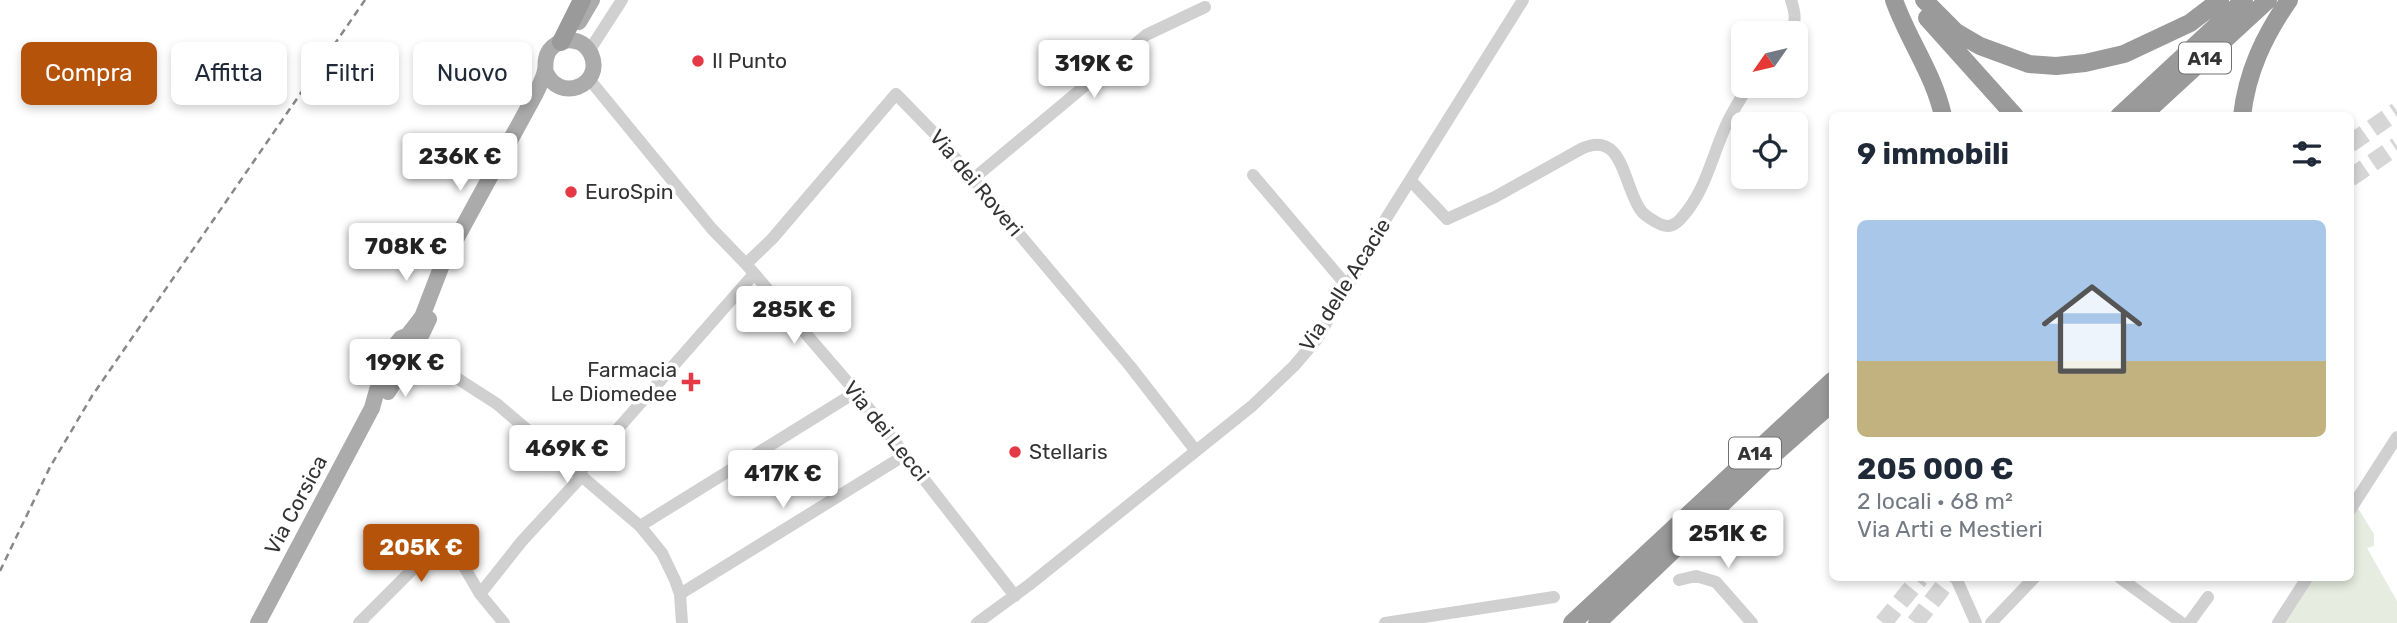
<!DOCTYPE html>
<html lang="it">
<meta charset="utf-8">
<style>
:root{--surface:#fff;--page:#f2f2f3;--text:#1f2937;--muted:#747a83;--accent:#b45309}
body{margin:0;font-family:Rubik,sans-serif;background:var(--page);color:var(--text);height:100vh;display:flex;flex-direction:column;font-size:26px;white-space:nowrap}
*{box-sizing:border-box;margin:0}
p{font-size:23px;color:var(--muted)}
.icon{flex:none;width:38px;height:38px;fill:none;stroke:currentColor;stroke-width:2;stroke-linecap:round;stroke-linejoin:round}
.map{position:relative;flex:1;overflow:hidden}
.panel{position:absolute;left:1829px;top:112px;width:525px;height:469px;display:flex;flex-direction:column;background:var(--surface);border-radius:10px;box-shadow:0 4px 10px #0003}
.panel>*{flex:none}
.top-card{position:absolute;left:21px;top:42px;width:665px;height:63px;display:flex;gap:14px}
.needle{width:46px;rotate:236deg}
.buttons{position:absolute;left:1731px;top:21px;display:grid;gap:14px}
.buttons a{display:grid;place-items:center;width:77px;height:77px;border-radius:10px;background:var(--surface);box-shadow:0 4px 10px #0003;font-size:35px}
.price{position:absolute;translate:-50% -60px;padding:0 16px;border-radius:7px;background:#fff;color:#222;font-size:23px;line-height:46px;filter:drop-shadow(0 2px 4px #0008)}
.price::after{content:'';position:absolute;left:50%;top:42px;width:21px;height:16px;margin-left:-10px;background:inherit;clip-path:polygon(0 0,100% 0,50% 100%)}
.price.selected{background:var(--accent);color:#fff}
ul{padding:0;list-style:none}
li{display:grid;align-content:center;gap:14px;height:371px;padding:0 28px}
li span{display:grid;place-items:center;height:217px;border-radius:10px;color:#555}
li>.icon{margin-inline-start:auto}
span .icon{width:126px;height:126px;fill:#fffc;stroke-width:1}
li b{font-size:30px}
h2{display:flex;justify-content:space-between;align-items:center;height:84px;padding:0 28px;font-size:30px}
.pill{padding:0 24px;border-radius:10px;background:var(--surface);box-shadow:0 4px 10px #0003;font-size:24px;line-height:63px}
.pill.selected{background:var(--accent);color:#fff}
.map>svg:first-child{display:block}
.green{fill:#e6ecdf}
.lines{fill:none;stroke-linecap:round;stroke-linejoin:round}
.highway-tunnel{stroke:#d6d6d6;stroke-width:18;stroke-dasharray:18 9;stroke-linecap:butt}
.minor{stroke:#d0d0d0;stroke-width:12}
.major{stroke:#ababab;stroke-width:16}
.highway{stroke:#9a9a9a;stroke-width:18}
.rail{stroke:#888;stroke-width:2.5;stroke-dasharray:7 5;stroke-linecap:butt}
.poi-dot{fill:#e63946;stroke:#fff;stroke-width:2.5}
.labels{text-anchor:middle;stroke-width:7;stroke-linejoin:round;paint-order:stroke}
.shield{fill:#fff;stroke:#707070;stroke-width:2}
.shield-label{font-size:19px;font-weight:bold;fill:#333}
.poi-label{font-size:21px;fill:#333;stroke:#fff;text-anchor:start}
.street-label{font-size:21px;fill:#333;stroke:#fff}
</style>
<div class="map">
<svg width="2397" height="623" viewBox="0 0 2397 623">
<rect width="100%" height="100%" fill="#fff"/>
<path class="green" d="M2357,507L2374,534V546L2367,548L2397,601V623H2281L2311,578H2350V518Z"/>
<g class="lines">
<path class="highway-tunnel" d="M2350,144L2397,111
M2350,178L2397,146
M1883,623L1920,578
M1915,623L1950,578"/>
<path class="minor" d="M1790,33C1797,22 1795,12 1791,0
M589,51L622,0
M589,79L712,229L746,264L856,392L1015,596
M1253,175L1347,286
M973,179L1146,35L1205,7
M1411,181L1447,219L1495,197L1581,149C1625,128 1623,189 1642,212C1646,216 1655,222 1660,224C1669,229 1677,224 1683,216C1707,189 1713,151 1729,119C1735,107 1742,97 1748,86
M746,264L772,239L896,94L936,135L1130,366L1196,451
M422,349L435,364L497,404L640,526L662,553L675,580L680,594L682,623
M579,473L754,274
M2350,510L2397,437
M640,526L856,392
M1956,578L1976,623
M2120,578L2182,623
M1679,580L1696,576L1716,582L1752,623
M480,594L522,541L582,476
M680,594L905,455
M359,623L424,558L445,549L459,558L480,594L504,623
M977,623L1029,585L1252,406L1294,366L1317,339L1387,217L1523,0
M1385,623L1554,597
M1991,623L2034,578
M2189,623L2208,597
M2278,623L2307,578"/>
<path class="major" d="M579,22L592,0
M388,392L404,366L421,354L422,346L419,340L429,319
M258,623L372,408L377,390L396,353L397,343L401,338L408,335L422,317L442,265L535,95C538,88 544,78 545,70C546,66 545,63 546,59C548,46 562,38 575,41C582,42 588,48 591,54C605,85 558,105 545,70"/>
<path class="highway" d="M1894,0C1908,40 1934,74 1943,116
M1924,0L1956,32L1980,46L2029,64L2056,66L2085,63L2124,54L2190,23L2220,0
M1927,18L2015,116
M561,42L582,0
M2119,116L2244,0
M2142,116L2268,0
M2242,116C2247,72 2264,36 2289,0
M1572,623L1832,381
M1597,623L1771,457L1832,403"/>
<path class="rail" d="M0,571L50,467L92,396L365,0"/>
</g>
<g class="poi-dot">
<circle cx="698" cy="61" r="7"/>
<circle cx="571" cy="192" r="7"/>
<path d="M687.5 371.5h7v7h7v7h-7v7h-7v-7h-7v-7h7z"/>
<circle cx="1015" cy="452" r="7"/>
</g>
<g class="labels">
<g class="shield">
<rect x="2179" y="42.5" width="52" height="31" rx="5"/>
<rect x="1729" y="437.5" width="52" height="31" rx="5"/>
</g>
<g class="shield-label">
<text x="2205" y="65">A14</text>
<text x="1755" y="460">A14</text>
</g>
<g class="poi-label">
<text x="712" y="68">Il Punto</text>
<text x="585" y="199">EuroSpin</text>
<text x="677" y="377" text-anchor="end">Farmacia<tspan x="677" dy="24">Le Diomedee</tspan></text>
<text x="1029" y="459">Stellaris</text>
</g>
<g class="street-label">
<text transform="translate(976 183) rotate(50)" y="7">Via dei Roveri</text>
<text transform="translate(1345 285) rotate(-58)" y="7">Via delle Acacie</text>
<text transform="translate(886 431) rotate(51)" y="7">Via dei Lecci</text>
<text transform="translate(296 505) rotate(-62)" y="7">Via Corsica</text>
</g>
</g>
</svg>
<div class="buttons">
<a><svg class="needle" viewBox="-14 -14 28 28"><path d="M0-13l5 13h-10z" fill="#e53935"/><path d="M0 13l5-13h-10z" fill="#747a83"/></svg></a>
<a><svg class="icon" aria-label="locate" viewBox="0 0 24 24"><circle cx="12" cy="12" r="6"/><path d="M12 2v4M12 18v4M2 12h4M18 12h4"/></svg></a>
</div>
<b class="price" style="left:1094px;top:100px">319K €</b>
<b class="price" style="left:460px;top:193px">236K €</b>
<b class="price" style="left:406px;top:283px">708K €</b>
<b class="price" style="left:794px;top:346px">285K €</b>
<b class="price" style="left:405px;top:399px">199K €</b>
<b class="price" style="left:567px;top:485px">469K €</b>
<b class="price" style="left:783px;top:510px">417K €</b>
<b class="price" style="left:1728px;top:570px">251K €</b>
<b class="price selected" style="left:421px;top:584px">205K €</b>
<div class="top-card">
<a class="pill selected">Compra</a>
<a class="pill">Affitta</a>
<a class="pill">Filtri</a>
<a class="pill">Nuovo</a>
</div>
<section class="panel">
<h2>9 immobili<svg class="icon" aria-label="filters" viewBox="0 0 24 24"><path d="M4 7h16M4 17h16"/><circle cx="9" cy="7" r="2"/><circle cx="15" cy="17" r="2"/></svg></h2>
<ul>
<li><span style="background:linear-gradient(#a9c7e8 65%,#c2b280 0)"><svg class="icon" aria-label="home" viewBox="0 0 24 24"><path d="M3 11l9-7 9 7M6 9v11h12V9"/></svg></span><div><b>205 000 €</b><p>2 locali · 68 m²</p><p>Via Arti e Mestieri</p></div></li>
</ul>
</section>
</div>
